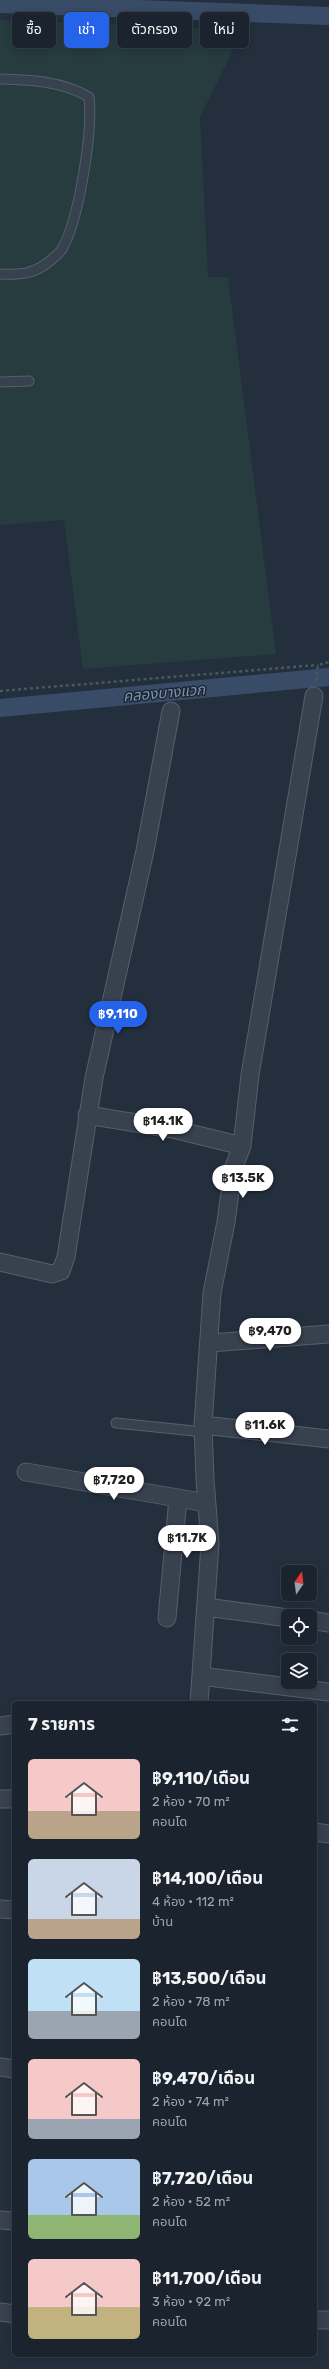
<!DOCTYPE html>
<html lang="th">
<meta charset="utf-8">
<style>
:root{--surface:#1b232e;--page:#282f3a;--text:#f1f3f6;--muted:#a0a4aa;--line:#39404a;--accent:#2563eb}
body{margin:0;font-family:Rubik,"Noto Sans Thai",sans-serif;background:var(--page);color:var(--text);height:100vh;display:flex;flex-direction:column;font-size:15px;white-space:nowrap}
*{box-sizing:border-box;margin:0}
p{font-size:13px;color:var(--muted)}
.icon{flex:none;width:22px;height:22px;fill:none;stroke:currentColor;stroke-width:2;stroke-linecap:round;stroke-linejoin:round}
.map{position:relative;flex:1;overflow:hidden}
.sheet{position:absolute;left:12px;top:1701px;width:305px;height:656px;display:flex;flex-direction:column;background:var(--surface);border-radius:6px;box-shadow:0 2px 10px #0003,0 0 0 1px var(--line)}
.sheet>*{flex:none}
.hud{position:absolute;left:12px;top:12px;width:305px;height:36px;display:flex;gap:8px}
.needle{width:26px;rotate:14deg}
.buttons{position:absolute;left:281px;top:1565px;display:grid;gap:8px}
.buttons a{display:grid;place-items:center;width:36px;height:36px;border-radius:6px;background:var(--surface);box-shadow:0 2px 10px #0003,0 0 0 1px var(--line);font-size:20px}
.price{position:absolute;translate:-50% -34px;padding:0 9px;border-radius:14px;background:#fff;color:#222;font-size:13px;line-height:26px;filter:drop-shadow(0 1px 2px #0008)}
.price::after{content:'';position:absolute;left:50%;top:24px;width:12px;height:9px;margin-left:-6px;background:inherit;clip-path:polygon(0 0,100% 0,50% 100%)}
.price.active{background:var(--accent);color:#fff}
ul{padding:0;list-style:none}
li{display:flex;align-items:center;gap:12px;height:100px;padding:0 16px}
li span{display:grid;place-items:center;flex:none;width:112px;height:80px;border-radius:6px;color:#555}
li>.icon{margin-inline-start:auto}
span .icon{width:48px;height:48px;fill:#fffc;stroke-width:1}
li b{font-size:17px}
h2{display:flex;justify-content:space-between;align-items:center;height:48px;padding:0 16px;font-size:17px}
.chip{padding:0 14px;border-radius:6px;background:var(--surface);box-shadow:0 2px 10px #0003,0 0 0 1px var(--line);font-size:14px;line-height:36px}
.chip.active{background:var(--accent);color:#fff}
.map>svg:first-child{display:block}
.green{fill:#263c3f}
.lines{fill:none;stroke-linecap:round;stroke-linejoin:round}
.canal{stroke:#394c67;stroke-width:18}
.service-casing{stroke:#565f6c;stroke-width:11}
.minor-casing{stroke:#565f6c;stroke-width:19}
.path{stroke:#44595c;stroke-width:2.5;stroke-dasharray:3 3;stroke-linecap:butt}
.service{stroke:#38414e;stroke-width:9}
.minor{stroke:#38414e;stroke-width:17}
.labels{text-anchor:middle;stroke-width:3;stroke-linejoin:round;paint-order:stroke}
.water-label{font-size:15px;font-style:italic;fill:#7c92b1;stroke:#1d2633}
</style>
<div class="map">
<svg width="329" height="2369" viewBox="0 0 329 2369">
<rect width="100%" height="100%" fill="#242f3e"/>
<path class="green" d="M0,20L243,30L200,117L208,277H228L276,654L83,669L64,520L0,525Z"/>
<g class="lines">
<path class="canal" d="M0,4L329,16
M0,708L329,677"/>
<g class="service-casing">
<path id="service" d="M0,79C31,80 62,81 89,97C93,131 79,220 62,249C60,253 54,257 51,260C35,274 21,275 0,274
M0,382L29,381
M116,1423L204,1432"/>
</g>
<g class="minor-casing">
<path id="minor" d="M87,1115L173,1129L242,1146
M0,1262L52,1274L61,1271L66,1257L94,1078L145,851L171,711
M210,1343L329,1334
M203,1425L329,1439
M26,1472L207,1503
M206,1607L288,1618
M167,1618L178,1498
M310,1620L329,1623
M201,1676L329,1692
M199,1703L210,1544L205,1479L203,1425L212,1293L226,1222L233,1169L242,1146L250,1075L314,696
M0,1726L14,1724
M0,1799H14
M315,1832L329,1834
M0,1909L14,1910
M0,2067L14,2069
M0,2220L14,2221
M0,2312L14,2314
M315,2320H329"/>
</g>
<path class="path" d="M316,681L318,665L329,662
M0,691L318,665"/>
<use href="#service" class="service"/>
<use href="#minor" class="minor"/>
</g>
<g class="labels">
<g class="water-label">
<text transform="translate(164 693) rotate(-5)" y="5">คลองบางแวก</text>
</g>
</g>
</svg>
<div class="buttons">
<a><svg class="needle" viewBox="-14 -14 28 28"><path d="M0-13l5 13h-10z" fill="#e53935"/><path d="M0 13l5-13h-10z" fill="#a0a4aa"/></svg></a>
<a><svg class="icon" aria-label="locate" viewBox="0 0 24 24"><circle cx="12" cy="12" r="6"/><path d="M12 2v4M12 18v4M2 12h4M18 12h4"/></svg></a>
<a><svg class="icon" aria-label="layers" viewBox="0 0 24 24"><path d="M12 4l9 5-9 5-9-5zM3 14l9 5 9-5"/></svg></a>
</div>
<b class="price active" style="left:118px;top:1035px">฿9,110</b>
<b class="price" style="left:163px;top:1142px">฿14.1K</b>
<b class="price" style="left:243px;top:1199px">฿13.5K</b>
<b class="price" style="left:270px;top:1352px">฿9,470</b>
<b class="price" style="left:265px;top:1446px">฿11.6K</b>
<b class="price" style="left:114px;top:1501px">฿7,720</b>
<b class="price" style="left:187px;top:1559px">฿11.7K</b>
<div class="hud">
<a class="chip">ซื้อ</a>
<a class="chip active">เช่า</a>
<a class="chip">ตัวกรอง</a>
<a class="chip">ใหม่</a>
</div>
<section class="sheet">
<h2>7 รายการ<svg class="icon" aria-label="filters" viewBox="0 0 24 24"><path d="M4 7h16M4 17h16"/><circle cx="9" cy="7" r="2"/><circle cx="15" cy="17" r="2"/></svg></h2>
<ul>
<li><span style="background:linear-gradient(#f6c9c9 65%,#b9a48a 0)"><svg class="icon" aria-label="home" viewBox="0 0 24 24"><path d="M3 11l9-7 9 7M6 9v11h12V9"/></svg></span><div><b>฿9,110/เดือน</b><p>2 ห้อง · 70 m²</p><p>คอนโด</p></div></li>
<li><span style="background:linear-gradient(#c9d6e8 75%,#b9a48a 0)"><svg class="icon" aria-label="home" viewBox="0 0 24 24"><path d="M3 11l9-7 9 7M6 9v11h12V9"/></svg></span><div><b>฿14,100/เดือน</b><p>4 ห้อง · 112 m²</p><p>บ้าน</p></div></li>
<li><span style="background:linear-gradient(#bfe0f5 65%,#9aa5b1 0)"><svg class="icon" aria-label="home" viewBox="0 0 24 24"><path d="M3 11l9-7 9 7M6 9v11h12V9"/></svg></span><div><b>฿13,500/เดือน</b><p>2 ห้อง · 78 m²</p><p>คอนโด</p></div></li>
<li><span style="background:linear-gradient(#f6c9c9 75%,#9aa5b1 0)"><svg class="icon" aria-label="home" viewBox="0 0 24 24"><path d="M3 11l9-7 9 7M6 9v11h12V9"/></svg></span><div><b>฿9,470/เดือน</b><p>2 ห้อง · 74 m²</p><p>คอนโด</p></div></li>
<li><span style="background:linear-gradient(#a9c7e8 70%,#8fb573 0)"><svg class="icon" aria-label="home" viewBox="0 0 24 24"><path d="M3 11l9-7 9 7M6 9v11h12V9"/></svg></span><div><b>฿7,720/เดือน</b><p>2 ห้อง · 52 m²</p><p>คอนโด</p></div></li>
<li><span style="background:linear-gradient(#f6c9c9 60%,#c2b280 0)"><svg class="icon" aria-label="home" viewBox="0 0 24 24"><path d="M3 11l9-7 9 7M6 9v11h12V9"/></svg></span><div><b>฿11,700/เดือน</b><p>3 ห้อง · 92 m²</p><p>คอนโด</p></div></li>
</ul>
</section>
</div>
